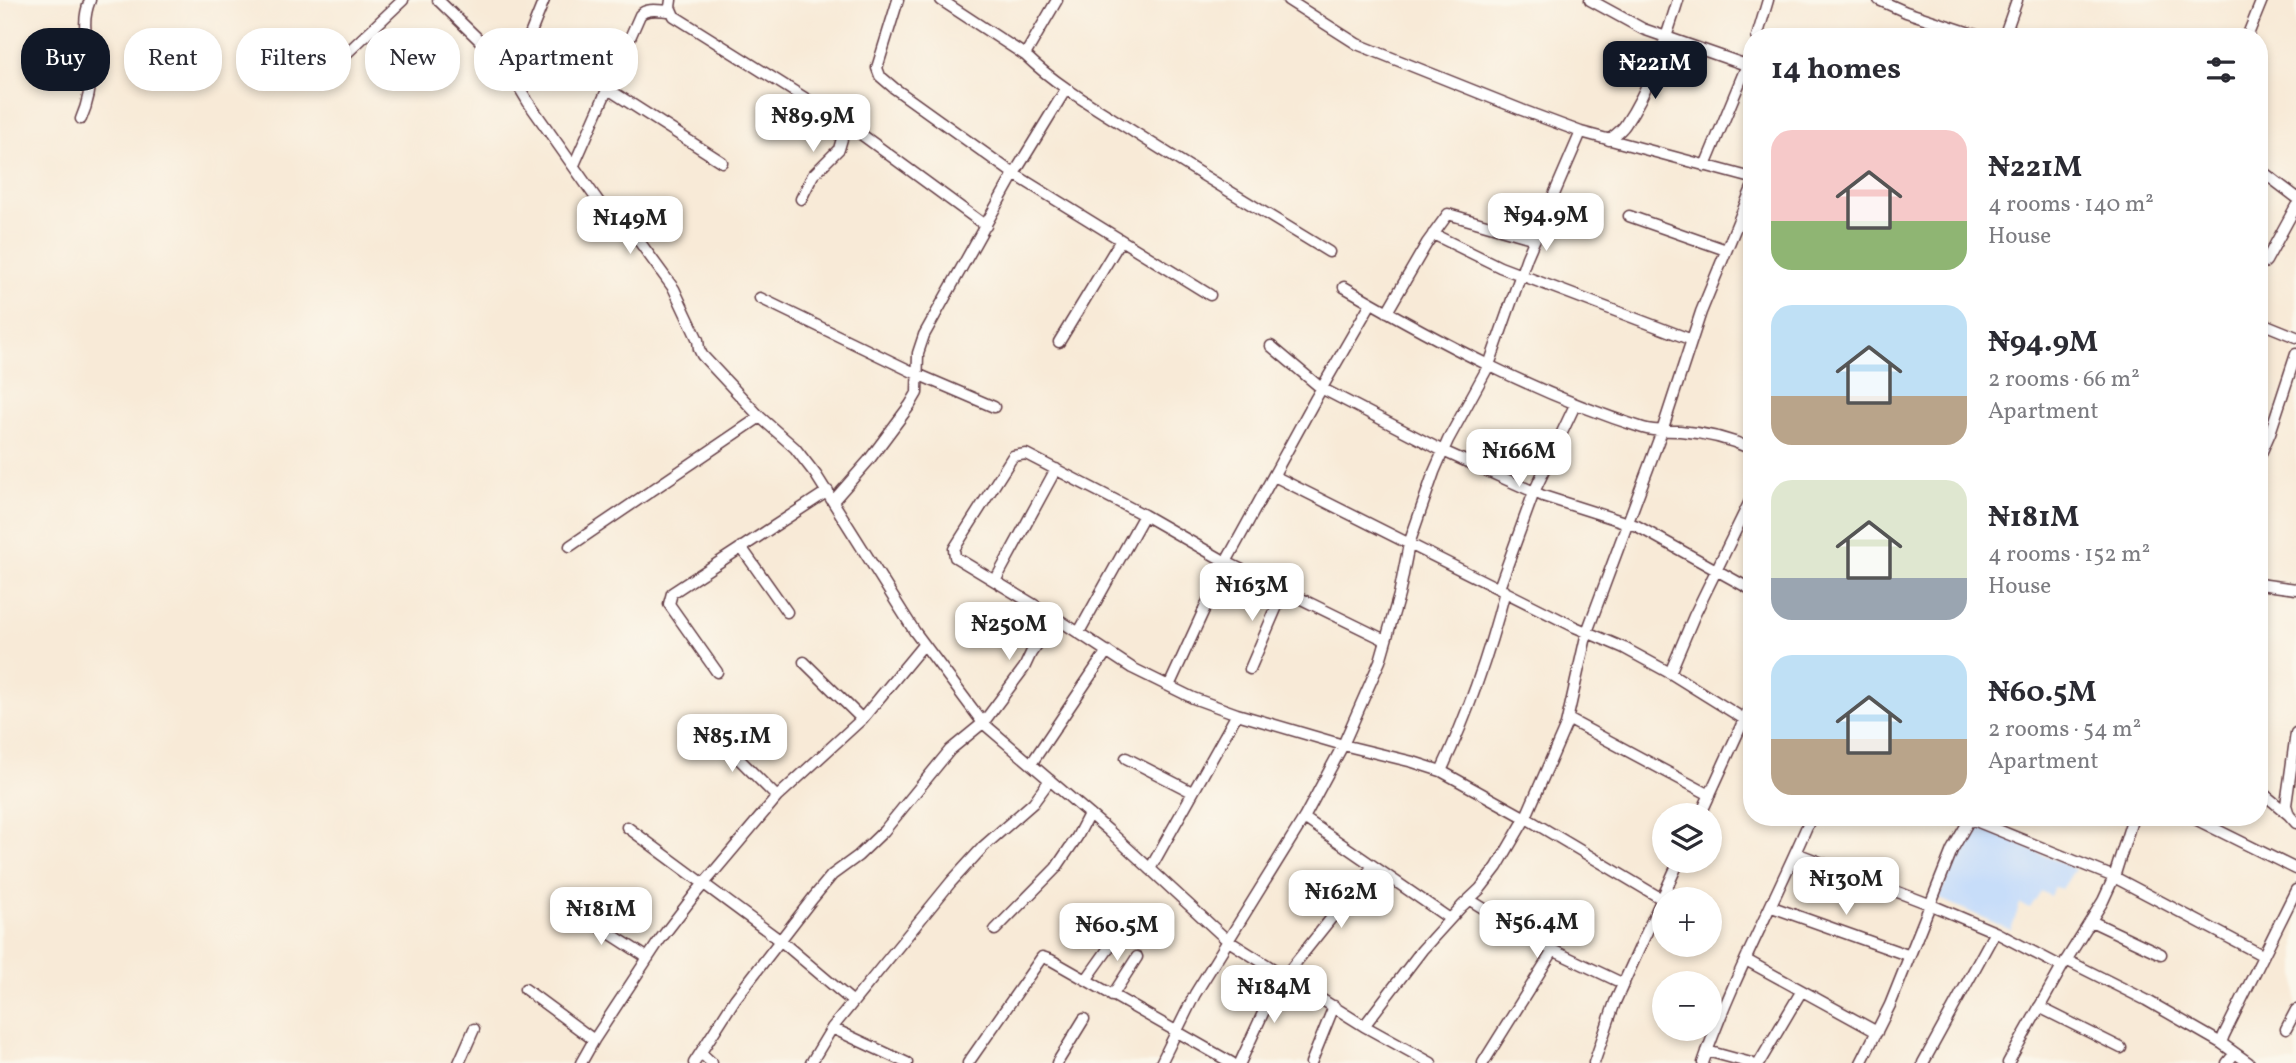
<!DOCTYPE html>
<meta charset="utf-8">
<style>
:root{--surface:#fff;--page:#f7f7f7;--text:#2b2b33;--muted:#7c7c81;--accent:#111827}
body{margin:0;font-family:Vollkorn,serif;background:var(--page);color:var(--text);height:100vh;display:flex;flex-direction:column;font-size:26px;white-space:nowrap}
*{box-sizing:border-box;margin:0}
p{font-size:23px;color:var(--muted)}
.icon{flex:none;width:38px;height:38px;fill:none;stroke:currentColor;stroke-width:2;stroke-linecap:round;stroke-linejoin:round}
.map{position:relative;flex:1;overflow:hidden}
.details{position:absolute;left:1743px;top:28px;width:525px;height:798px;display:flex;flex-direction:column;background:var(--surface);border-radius:28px;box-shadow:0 4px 10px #0003}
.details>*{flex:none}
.guide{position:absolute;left:21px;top:28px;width:665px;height:63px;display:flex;gap:14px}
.fabs{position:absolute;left:1652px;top:803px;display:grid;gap:14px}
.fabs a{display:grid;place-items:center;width:70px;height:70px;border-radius:50%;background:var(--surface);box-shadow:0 4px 10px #0003;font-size:35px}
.price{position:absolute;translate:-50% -60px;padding:0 16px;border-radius:14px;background:#fff;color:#222;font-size:23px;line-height:46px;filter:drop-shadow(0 2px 4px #0008)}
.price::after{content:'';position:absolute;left:50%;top:42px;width:21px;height:16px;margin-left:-10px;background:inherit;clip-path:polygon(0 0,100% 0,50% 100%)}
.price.on{background:var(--accent);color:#fff}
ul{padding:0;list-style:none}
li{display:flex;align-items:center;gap:21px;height:175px;padding:0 28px}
li span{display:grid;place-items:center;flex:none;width:196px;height:140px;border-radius:21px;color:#555}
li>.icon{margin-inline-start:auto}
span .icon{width:84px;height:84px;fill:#fffc;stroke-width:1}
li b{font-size:30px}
h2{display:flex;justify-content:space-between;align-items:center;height:84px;padding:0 28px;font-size:30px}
.chip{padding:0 24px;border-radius:28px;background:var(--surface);box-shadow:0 4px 10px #0003;font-size:24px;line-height:63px}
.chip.on{background:var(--accent);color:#fff}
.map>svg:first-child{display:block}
.built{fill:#c7ddf9}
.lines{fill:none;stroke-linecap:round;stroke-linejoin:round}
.street-casing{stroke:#643d45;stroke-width:13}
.street{stroke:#fff;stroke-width:10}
</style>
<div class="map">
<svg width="2296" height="1063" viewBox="0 0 2296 1063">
<rect width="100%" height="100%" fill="#fbf7ec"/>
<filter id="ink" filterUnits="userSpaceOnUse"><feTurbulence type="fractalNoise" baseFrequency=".0143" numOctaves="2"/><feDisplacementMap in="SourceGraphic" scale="14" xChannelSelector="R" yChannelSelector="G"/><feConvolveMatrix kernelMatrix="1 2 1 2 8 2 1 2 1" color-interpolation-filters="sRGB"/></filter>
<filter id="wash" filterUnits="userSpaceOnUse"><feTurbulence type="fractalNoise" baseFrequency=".00686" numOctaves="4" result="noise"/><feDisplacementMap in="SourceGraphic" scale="28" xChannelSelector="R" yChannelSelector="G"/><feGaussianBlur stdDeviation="1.57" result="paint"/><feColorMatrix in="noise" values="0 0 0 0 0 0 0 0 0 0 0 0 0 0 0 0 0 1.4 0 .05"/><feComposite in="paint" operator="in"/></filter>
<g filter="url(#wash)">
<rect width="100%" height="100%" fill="#f8ead7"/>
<path class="built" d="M1974,824L2075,869L2062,889L2054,887L2050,896L2041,891L2030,908L2020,904L2011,930L1938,898Z"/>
</g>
<g filter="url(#ink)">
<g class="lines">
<g class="street-casing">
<path id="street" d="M438,0L507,67L528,102L603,208L617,224L636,237L674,289L698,340L699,349L702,355L760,417L795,448L816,475L915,632L983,723L1108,830L1227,940L1364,1026L1431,1063
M671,0L670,7L674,16L854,129L986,226
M898,0L877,68L880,76L894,88L1014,174L1210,295
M941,0L1025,55
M1057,0L1025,55C1057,86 1096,108 1134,132C1198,173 1264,212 1329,252
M1288,0L1357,44L1522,110L1581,132L1752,178
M1590,0L1643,29L1752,67
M1879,0L1906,12L1982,37
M1757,37L1768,0
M2004,37L2017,0
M2247,37L2262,0
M513,77L544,0
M314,84L403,0
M608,89L722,162
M81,119C88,103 91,88 91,70C90,44 79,27 90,0
M1609,140C1615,135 1621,131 1625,125C1650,88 1665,42 1678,0
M574,165L640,15C647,7 661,11 671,11
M1705,166L1752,53
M2259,169L2296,197
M801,199L813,175L839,149L844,132L849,125
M1629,216L1726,250
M1433,234L1500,267L1692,340
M2259,263H2264L2266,261L2296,206
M1344,287C1439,342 1538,395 1643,428C1655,432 1667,430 1680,431C1706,433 1728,438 1752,449
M760,298L917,374L994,407
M1387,312L1427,243L1448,214L1535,239
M2259,322L2296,337
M1059,342L1121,240
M1271,346L1321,388L1443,451L1543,496L1637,526L1752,590
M2259,458L2270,433L2296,354
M1274,476L1575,627L1624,648L1670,673L1752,724
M834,500L869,460L910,405L917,393L918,353L924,335L1014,174L1066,89
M570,546L760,417
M741,547L787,612
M995,581L1056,469
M2259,584L2296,589
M1499,588L1534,492L1575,405
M1079,632L1144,515
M1385,640L1226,562L1144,515L1026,454L1013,456L954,549L955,557L1056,618L1132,668L1193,698L1237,714L1343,745L1413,762L1441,771L1531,821L1662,899
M804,662L862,719
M1250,669L1284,590
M717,672L669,604L672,593L828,491
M1670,673L1694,616L1752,497
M1169,686L1226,562L1316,398L1371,303
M1568,719L1710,795
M710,730L777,797
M2296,733L2286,805L2289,815L2296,823
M1126,758L1192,792
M1031,764L1107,651
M1441,771C1468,714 1489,653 1505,591
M2259,790L2289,815
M1700,816L1752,702
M1966,817L2114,877L2262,955
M2191,817L2296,869
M1304,818L1450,919
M627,827L781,941L853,1002
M1796,853L1929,904L1995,932L2062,967
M1150,869L1237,714
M1470,900L1546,947L1624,984
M1772,907L1910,956
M572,909L648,958
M2091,921L2161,954
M995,930L1056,868L1077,837L1089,814
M1746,960L1877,1032
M2066,960L2146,1000L2221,1043
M1285,976L1373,866
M1086,980L1123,928
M525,989L594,1040
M1112,996L1137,957
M2039,1007L2121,1048
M1364,1026L1422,950L1462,906L1480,889L1497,867L1525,819L1566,725L1587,632L1662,431L1701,312L1752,188
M832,1028L907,1063
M2286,1029L2296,1010
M1707,1051L1751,1063
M701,1053L712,1063
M2235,1053L2249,1063
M459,1063L474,1029
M581,1063L594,1040L659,941L696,893L777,797L862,719L924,644
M694,1063L735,999L813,898L832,875L858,856L884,831L950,750L983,723L1024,668L1031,653L1056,618
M811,1063L832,1028L951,882L984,846L1033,803L1050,780
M968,1063L1042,957L1051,960L1232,1063
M1057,1063L1084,1019
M1161,1063L1195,994L1304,818L1343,745L1380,661L1399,595L1409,544L1434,472L1448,440L1489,365L1527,257L1581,132
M1240,1063L1281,974
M1311,1063L1334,1006
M1483,1063L1553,951
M1594,1063L1615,1002L1679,861
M1703,1063C1732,979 1776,899 1811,817
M1759,1063L1801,992
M1861,1063L1890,1005L1952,850L1971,817
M1923,1063L1995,932
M2008,1063L2062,967L2103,901L2114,877L2133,817
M2227,1063L2235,1053L2221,1043L2224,1035L2296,890"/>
</g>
<use href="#street" class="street"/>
</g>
</g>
</svg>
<div class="fabs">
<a><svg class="icon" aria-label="layers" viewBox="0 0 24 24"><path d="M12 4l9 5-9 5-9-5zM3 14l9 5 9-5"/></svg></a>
<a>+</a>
<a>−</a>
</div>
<b class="price on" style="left:1655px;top:101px">₦221M</b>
<b class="price" style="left:813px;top:154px">₦89.9M</b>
<b class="price" style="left:1546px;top:253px">₦94.9M</b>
<b class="price" style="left:630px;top:256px">₦149M</b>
<b class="price" style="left:1519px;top:489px">₦166M</b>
<b class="price" style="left:1252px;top:623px">₦163M</b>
<b class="price" style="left:1009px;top:662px">₦250M</b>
<b class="price" style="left:732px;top:774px">₦85.1M</b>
<b class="price" style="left:1846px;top:917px">₦130M</b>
<b class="price" style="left:1341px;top:930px">₦162M</b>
<b class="price" style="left:601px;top:947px">₦181M</b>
<b class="price" style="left:1537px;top:960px">₦56.4M</b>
<b class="price" style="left:1117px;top:963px">₦60.5M</b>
<b class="price" style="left:1274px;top:1025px">₦184M</b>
<div class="guide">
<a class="chip on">Buy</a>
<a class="chip">Rent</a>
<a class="chip">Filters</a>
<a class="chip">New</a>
<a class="chip">Apartment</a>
</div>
<section class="details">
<h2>14 homes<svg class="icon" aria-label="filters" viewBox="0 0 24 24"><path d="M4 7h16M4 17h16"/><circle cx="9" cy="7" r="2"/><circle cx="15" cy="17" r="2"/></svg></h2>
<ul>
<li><span style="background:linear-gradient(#f6c9c9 65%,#8fb573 0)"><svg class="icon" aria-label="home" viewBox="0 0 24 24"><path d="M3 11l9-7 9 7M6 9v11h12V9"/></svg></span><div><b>₦221M</b><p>4 rooms · 140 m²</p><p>House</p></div></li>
<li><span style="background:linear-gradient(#bfe0f5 65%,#b9a48a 0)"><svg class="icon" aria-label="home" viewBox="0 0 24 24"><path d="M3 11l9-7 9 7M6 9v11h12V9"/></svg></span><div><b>₦94.9M</b><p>2 rooms · 66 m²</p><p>Apartment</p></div></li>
<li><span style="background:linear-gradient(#dfe7d0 70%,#9aa5b1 0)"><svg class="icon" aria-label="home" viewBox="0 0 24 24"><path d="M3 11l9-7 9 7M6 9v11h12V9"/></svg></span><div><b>₦181M</b><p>4 rooms · 152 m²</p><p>House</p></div></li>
<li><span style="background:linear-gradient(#bfe0f5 60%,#b9a48a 0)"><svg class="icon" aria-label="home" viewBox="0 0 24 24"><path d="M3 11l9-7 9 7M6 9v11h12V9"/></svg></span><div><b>₦60.5M</b><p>2 rooms · 54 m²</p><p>Apartment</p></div></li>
</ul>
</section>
</div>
